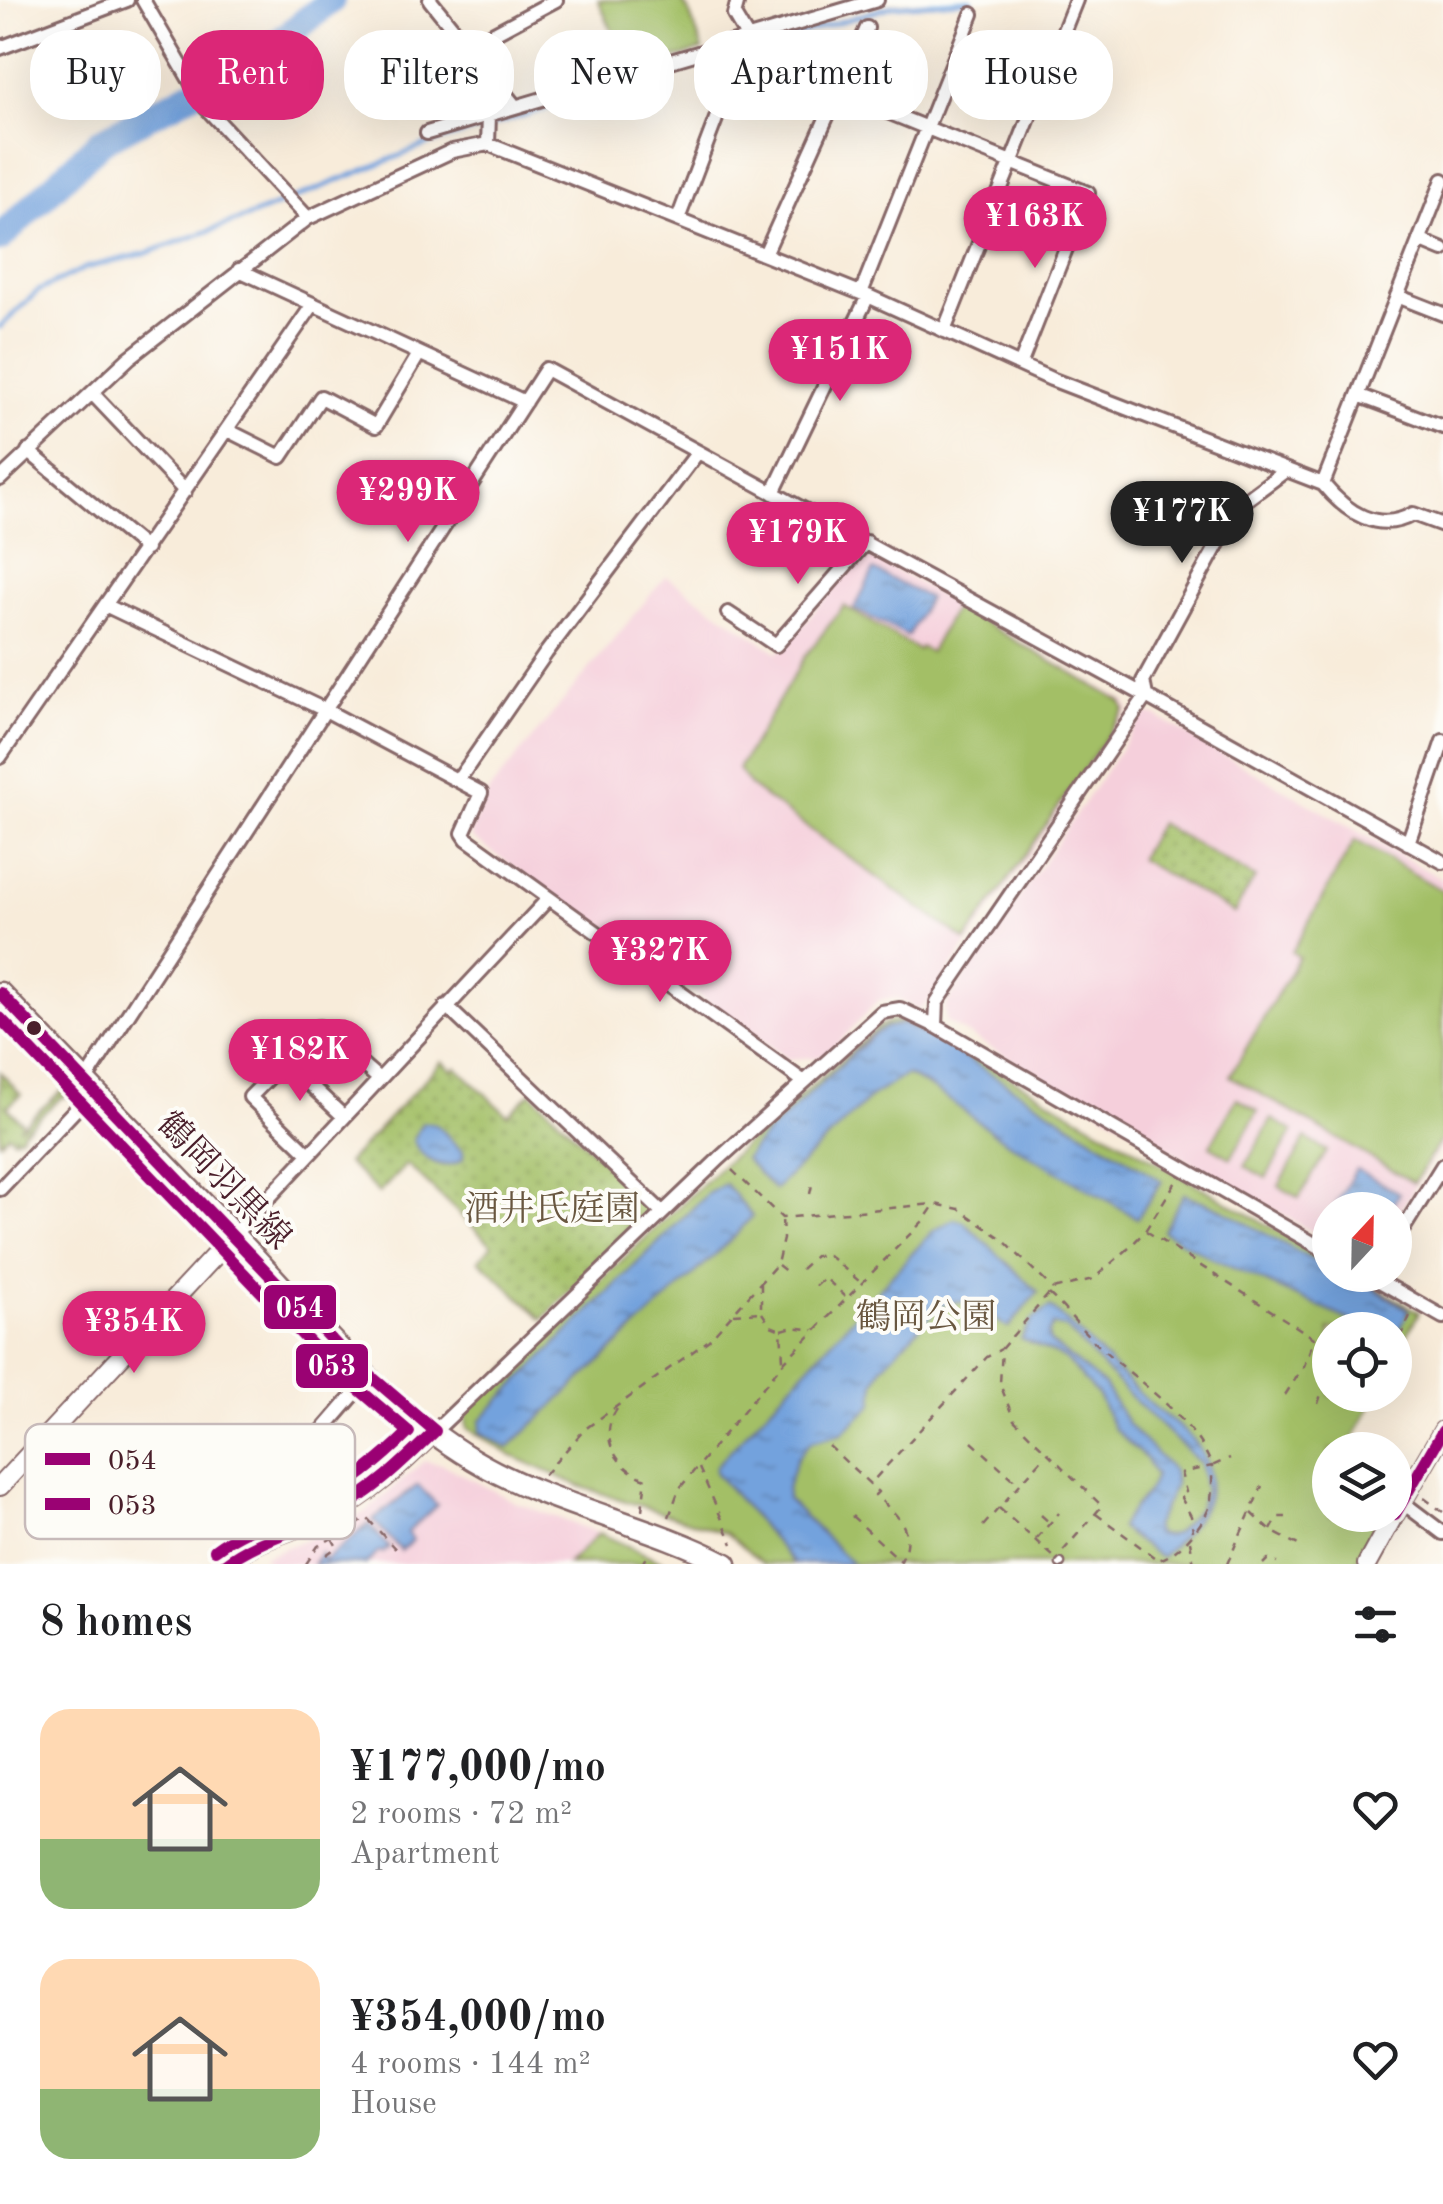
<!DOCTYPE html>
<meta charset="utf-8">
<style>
:root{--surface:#fff;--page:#f2f2f2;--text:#202124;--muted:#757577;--accent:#db2777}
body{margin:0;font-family:"Old Standard TT","Noto Serif JP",serif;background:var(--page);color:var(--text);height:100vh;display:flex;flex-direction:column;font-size:38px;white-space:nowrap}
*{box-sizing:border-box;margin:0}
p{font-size:32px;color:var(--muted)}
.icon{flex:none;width:55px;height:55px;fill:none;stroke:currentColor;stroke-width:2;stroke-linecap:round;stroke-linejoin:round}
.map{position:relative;height:1564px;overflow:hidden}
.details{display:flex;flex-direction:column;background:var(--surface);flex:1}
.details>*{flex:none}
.hud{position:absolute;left:30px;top:30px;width:1385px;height:90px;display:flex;gap:20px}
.needle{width:65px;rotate:22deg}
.tools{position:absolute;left:1312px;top:1192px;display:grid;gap:20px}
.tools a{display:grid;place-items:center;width:100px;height:100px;border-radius:50%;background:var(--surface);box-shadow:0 10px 40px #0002;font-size:50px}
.price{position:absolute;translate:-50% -85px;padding:0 22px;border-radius:35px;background:var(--accent);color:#fff;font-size:32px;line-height:65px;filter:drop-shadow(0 2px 5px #0008)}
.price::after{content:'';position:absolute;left:50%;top:60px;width:30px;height:22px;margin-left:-15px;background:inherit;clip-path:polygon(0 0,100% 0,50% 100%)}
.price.active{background:#222;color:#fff}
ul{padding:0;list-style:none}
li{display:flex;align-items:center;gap:30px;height:250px;padding:0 40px}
li span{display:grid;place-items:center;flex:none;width:280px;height:200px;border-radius:30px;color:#555}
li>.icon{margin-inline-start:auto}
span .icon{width:120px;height:120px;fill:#fffc;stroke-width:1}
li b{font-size:42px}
h2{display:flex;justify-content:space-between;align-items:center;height:120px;padding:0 40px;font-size:42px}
.chip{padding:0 35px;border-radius:40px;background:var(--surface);box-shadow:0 10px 40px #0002;font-size:35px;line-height:90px}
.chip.active{background:var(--accent);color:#fff}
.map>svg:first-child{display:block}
.built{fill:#f5cfdb}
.grass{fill:url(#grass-dots);stroke:#766f48;stroke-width:2.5}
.park{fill:#a3bf66;stroke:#766f48;stroke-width:2.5}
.water{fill:url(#water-ripples);stroke:#5e6084;stroke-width:2.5;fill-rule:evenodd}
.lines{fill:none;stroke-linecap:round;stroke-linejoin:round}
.stream{stroke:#73a2dd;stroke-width:5}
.river{stroke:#73a2dd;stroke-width:28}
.lane-casing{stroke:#876768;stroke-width:11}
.street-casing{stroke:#876768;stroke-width:18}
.secondary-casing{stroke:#876768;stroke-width:22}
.primary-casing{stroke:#876768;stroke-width:25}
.path{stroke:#876768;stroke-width:2.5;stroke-dasharray:8 8;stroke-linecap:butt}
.lane{stroke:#fff;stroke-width:6}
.street{stroke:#fff;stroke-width:12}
.secondary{stroke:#fff;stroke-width:18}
.primary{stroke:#fff;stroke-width:20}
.bus-1-casing{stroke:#fdfcf7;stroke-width:20}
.bus-2-casing{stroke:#fdfcf7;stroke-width:20}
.bus-1{stroke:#9a0273;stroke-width:12}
.bus-2{stroke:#9a0273;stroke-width:12}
.bus-dot{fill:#4a1f2b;stroke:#fdfcf7;stroke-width:4}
.labels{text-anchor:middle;stroke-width:8;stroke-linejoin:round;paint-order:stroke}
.street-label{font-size:35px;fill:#4a1f2b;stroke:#fdfcf7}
.park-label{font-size:35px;fill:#695740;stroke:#fdfcf7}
.key{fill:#fdfcf7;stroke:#c7baba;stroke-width:2.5}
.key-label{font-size:28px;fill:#4a1f2b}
.line-badge{stroke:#fdfcf7;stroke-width:4}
.badge-label{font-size:28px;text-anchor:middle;font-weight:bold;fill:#fff}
</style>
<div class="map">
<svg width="1443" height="1564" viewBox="0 0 1443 1564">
<defs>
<pattern id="grass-dots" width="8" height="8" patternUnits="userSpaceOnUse" patternTransform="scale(2.5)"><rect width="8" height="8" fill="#a3bf66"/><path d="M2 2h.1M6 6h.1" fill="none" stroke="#879b54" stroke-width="1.8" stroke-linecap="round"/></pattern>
<pattern id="water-ripples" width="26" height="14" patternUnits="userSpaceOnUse" patternTransform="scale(2.5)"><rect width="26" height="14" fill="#73a2dd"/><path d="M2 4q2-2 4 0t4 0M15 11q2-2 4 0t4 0" fill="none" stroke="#6083b3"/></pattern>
</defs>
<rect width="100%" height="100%" fill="#fdfcf7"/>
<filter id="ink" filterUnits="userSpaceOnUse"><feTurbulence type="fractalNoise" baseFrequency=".01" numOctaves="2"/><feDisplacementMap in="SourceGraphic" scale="20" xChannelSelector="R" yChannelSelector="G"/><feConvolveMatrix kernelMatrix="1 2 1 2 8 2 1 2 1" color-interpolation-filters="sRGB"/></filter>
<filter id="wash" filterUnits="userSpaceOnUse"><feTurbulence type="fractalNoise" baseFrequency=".0048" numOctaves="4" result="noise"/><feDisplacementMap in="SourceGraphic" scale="40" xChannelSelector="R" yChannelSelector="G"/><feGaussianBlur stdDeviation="2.25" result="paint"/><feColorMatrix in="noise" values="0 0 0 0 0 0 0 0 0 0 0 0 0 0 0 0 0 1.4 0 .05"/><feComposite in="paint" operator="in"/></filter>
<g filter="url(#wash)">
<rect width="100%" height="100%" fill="#f8ecda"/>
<path class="built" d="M865,553L1125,701L1129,710L928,1002L919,1010L896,998L879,1000L825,1057L788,1059L472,838L470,831L489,791L666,576L778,653Z
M1145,713L1156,716L1443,880V1143L1395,1219V1210H1330V1242L946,1022L945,1006Z
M424,1461L442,1464L517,1503L599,1533L567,1564H272L262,1557L342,1525L368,1510Z"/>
<path class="grass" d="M1159,823L1255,878L1234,913L1139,859Z
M442,1061L453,1071L456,1067L508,1115L531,1092L654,1210L606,1254L543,1319L479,1260L492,1245L407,1164L379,1193L347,1163Z
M0,1072L21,1095L7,1107L23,1123L19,1128L71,1083L74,1093L69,1097L63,1096L23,1131L21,1136L13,1139L9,1134L0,1142Z"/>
<path class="park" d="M598,0H681L689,12L703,50L631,71Z
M844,606L918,650L921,647L930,652L955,606L1122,702L1125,710L966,941L751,787L738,769L806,655Z
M1355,840L1443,891V1137L1414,1183L1230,1076L1299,957L1292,952Z
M890,1021H902L928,1030L1330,1261V1275H1354L1419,1312L1395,1359V1330H1330V1395H1376L1348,1450H1330V1515H1382L1355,1564H763L726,1533L582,1487L512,1456L467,1428L465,1412L478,1397L720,1167L879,1026Z
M1237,1098L1258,1111L1231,1158L1210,1146Z
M1272,1119L1293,1131L1266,1178L1245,1166Z
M1306,1138L1327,1151L1299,1198L1279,1186Z
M599,1533L667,1564H567Z"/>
<path class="water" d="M874,570L928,598L908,636L854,609Z
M903,1024L937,1040L1162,1181L1137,1218C1090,1189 1042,1164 997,1135C967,1115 939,1088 906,1075L873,1095L774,1190L745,1159L762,1138L872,1036L886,1027Z
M422,1123C443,1120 447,1141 463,1151V1159C444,1173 422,1160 413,1140Z
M1356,1169L1399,1193L1390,1210H1333Z
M725,1184L752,1216L735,1236L508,1448L480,1432L481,1420L488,1412L707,1194Z
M1184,1194L1221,1209L1330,1270V1275C1358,1275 1385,1296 1409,1310L1396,1338L1395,1330L1365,1327L1215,1260L1163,1231Z
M954,1219L964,1222L1038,1292L1008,1328C985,1313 969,1292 940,1306L882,1367L875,1382L873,1403L868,1409L842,1433L811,1441L797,1458L787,1488V1499L852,1564H794L715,1472V1467L932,1232Z
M1050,1307C1084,1336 1113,1368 1145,1399C1158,1412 1174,1421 1187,1434C1234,1482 1199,1522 1160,1558L1120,1528C1129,1507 1150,1497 1155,1475L1145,1458L1114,1429L1099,1397L1064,1358L1021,1339L1032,1320ZM1053,1325L1066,1328L1127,1393L1200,1463L1205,1490L1198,1509L1176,1533L1167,1536L1157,1534L1154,1527L1175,1484L1173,1471L1128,1424L1104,1385L1050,1342L1048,1334Z
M418,1485L437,1505L408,1532L413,1540L401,1551L373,1520Z
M369,1524L389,1547L383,1553L380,1551L366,1564H313L321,1553L324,1561Z"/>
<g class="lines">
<path class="stream" d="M0,327L38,291L85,268L147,253L251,216L431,143L893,6L971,0"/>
<path class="river" d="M0,238L101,141L250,62L282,40L331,0"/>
</g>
</g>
<g filter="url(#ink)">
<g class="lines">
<g class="lane-casing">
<path id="lane" d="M1060,1564L1061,1563"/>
</g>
<g class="street-casing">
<path id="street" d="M143,0L206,108L308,218
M430,0L515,106
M468,47L556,0
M0,48L127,0
M838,92L1088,193L1020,365
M427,133L877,0
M488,144L489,115
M678,219L747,37L734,15L738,0
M1419,240L1443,250
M765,254L867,28
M239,270L525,402
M861,293L972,14
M1397,296L1443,314
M944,331L1076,0
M92,393L185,491
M1358,395L1443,427
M227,430L281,457L321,397L376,426L419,354
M28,451L146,549
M0,479L129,358L308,218L452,151L488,144L868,296L1051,379L1323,484C1346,512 1378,534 1413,514L1443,525
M1323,484L1443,180
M773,493L868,296
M105,605L327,711L481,793L463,833L467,839L803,1081
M728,613L776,645L866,542
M0,757L312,306
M459,779L546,653L698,452
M1408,843L1443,741
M446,1006L662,1212
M936,1026L937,1002L1146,696L1143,681L1239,505L1285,471
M285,1061L344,1117
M85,1081L546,369L1146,696L1443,862
M309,1154L250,1097L319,1027L379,1079
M0,1189L94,1090
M234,1235L548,899
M1395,1242L1443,1165
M1369,1275L1443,1317
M435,1431L720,1158L882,1012L900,1009L936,1026L1330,1253
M1402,1502L1443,1533
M253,1544L259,1504L369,1377"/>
</g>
<g class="secondary-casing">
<path id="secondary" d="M0,1486L234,1235
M1395,1514L1443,1431
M225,1564C256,1538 295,1531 330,1514C371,1494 403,1463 435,1431
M1367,1564L1394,1515"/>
</g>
<g class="primary-casing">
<path id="primary" d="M0,993C78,1073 155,1153 232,1233C308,1312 379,1404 474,1460C553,1507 645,1522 726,1564"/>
</g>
<path class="path" d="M732,1170L782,1218L934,1204
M810,1194L813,1180
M1146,1231L1314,1338L1330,1333
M778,1265L787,1272
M801,1269L815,1256L828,1255L859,1281
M816,1286L825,1278L845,1296
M1049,1294C1067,1310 1081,1330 1099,1346C1137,1381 1192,1416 1212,1466L1230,1458
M762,1313L771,1326L781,1330L783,1360
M734,1314L761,1312V1283
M782,1330L793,1327L814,1330
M1395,1353L1411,1313
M1285,1395L1304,1366L1314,1339
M1318,1404L1330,1365
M617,1409C597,1437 617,1469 646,1479L642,1510
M972,1442L1019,1484
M829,1446L870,1484L987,1357L1001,1349
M699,1468L733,1544
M544,1475L585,1429L709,1340L777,1264L783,1239L782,1218
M1025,1478L1046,1455
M1424,1498L1443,1512
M999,1508L1054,1557
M1252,1513L1271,1531L1300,1546
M1096,1514L1158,1560C1177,1556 1202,1526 1209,1508C1213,1495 1212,1480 1212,1466L1181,1473L1186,1492L1179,1494L1191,1516L1193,1531
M1041,1515L1050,1523
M852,1516L901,1561C916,1529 898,1516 875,1495L878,1492L871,1486
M669,1517L679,1489L783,1363L924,1220L935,1204L959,1209L1001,1238L1053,1289
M983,1526L1021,1483
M1271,1530L1278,1517H1286
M1036,1539L1059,1513
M1190,1541L1194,1564
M1063,1551L1102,1506L1014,1420L1000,1384L1002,1348L1053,1289L1093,1279L1129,1248L1145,1231L1177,1180
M326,1555L337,1547L332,1538
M306,1564L318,1546L367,1518L400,1554
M641,1564L652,1553
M1227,1564L1262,1486
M1263,1564L1268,1559L1277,1563"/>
<use href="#lane" class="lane"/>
<use href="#street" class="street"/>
<use href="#secondary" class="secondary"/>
<use href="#primary" class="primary"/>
<g class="bus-1-casing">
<path id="bus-1" d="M0,993L347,1356L435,1431C403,1462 371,1494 331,1514C295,1531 257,1540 225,1564
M1395,1514L1443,1431"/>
</g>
<g class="bus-2-casing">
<path id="bus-2" d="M0,1018L334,1368L409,1432C383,1458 355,1482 321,1499C285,1516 247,1526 215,1550"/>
</g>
<use href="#bus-1" class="bus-1"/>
<use href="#bus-2" class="bus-2"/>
</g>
</g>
<circle class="bus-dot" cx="34" cy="1028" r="9"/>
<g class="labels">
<g class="street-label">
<text transform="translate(225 1180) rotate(46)" y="12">鶴岡羽黒線</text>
</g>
<g class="park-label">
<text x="552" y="1220">酒井氏庭園</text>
<text x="926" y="1328">鶴岡公園</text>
</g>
</g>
<rect x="25" y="1424" width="330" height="115" rx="15" class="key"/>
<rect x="45" y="1453" width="45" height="12" fill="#9a0273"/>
<rect x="45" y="1498" width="45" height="12" fill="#9a0273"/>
<g class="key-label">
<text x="108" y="1469">054</text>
<text x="108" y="1514">053</text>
</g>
<g class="line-badge">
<rect x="262" y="1283" width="76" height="48" rx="10" fill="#9a0273"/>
<rect x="294" y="1342" width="76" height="48" rx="10" fill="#9a0273"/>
</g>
<g class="badge-label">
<text x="300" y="1317">054</text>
<text x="332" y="1375">053</text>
</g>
</svg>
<div class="tools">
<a><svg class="needle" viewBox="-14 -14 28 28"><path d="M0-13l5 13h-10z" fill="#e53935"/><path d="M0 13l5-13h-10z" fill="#757577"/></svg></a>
<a><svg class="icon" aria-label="locate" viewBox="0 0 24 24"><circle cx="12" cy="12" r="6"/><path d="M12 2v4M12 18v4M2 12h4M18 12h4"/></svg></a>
<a><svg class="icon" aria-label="layers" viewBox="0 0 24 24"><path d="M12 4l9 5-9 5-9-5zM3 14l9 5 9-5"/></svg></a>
</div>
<b class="price" style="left:1035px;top:271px">¥163K</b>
<b class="price" style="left:840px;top:404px">¥151K</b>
<b class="price" style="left:408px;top:545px">¥299K</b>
<b class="price active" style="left:1182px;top:566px">¥177K</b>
<b class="price" style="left:798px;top:587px">¥179K</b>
<b class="price" style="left:660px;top:1005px">¥327K</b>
<b class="price" style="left:300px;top:1104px">¥182K</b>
<b class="price" style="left:134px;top:1376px">¥354K</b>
<div class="hud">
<a class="chip">Buy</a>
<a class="chip active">Rent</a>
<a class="chip">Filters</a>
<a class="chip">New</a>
<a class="chip">Apartment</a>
<a class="chip">House</a>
</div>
</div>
<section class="details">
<h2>8 homes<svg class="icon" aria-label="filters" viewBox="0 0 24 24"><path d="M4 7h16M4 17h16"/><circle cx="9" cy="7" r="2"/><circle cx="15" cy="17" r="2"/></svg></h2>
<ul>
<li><span style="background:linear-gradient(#ffd9b3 65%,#8fb573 0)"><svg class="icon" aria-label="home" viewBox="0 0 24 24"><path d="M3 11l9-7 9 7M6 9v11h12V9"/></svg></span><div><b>¥177,000/mo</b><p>2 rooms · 72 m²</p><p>Apartment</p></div><svg class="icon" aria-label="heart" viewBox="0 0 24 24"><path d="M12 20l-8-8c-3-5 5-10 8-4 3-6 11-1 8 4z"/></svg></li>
<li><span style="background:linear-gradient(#ffd9b3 65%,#8fb573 0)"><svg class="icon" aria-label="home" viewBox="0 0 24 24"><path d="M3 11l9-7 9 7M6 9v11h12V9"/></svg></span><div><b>¥354,000/mo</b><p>4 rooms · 144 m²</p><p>House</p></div><svg class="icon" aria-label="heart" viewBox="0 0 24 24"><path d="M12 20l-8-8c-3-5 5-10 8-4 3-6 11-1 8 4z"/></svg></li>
</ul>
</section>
